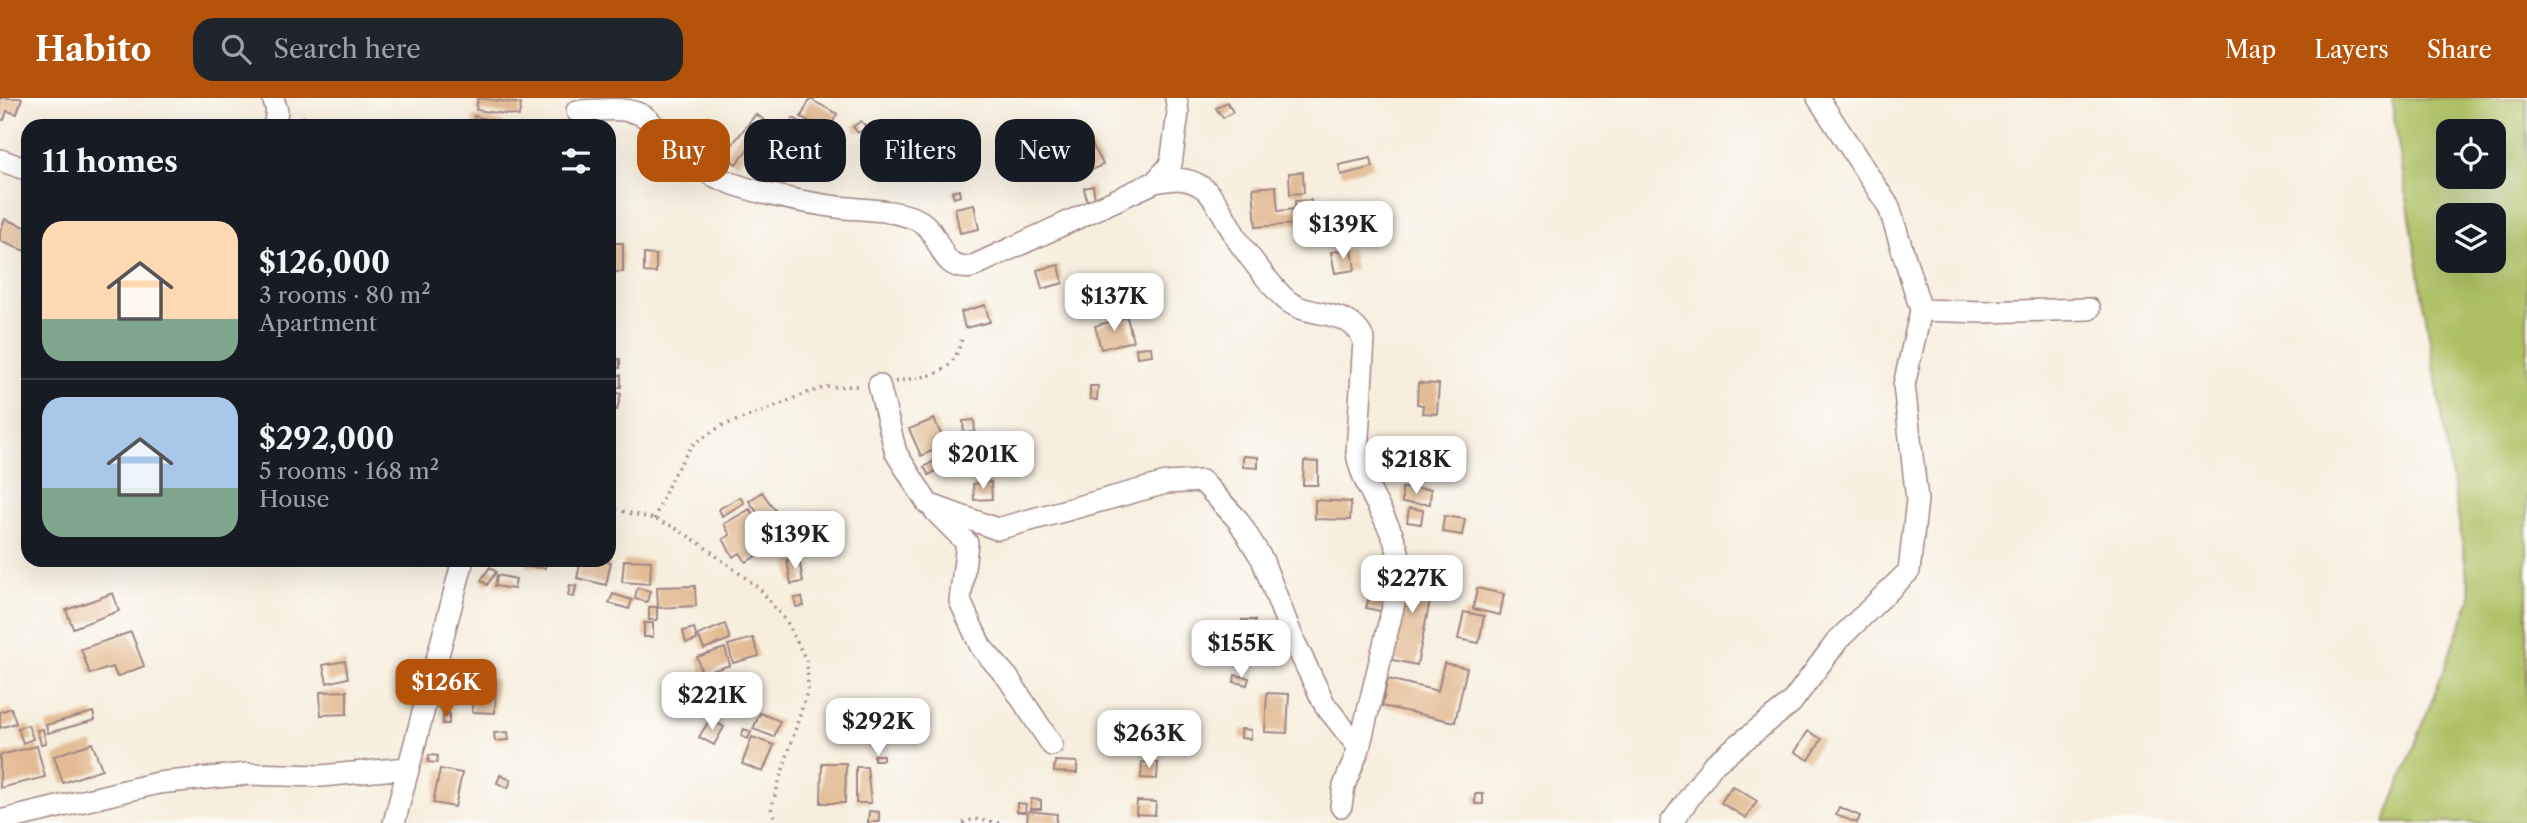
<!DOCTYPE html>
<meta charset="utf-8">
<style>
:root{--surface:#171b24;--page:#20242c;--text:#f1f3f6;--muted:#9ea1a6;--line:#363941;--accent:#b45309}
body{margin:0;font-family:"Libre Caslon Text",serif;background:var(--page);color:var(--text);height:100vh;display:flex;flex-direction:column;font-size:26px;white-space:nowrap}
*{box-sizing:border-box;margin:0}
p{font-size:23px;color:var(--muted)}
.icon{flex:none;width:38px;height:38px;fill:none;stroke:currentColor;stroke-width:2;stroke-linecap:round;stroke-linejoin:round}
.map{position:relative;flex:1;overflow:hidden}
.details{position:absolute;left:21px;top:21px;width:595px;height:448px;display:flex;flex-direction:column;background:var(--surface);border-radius:21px;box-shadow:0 7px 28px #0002}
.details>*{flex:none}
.guide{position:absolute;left:637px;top:21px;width:665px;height:63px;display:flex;gap:14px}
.controls{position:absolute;left:2436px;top:21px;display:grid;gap:14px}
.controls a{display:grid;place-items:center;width:70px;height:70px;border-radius:14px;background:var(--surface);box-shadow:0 7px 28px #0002;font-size:35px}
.price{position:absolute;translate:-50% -60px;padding:0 16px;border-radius:14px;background:#fff;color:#222;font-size:23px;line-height:46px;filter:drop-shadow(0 2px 4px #0008)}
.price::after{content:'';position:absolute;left:50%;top:42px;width:21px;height:16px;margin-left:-10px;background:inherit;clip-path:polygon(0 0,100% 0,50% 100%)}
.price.current{background:var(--accent);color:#fff}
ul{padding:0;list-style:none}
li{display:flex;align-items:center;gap:21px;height:175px;padding:0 21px}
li+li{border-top:2px solid var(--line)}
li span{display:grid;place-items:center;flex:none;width:196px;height:140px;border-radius:21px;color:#555}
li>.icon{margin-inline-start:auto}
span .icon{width:84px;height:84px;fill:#fffc;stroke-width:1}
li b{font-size:30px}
h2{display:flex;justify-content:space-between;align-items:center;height:84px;padding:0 21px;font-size:30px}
.chip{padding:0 24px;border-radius:21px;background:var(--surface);box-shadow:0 7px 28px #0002;font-size:24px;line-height:63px}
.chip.current{background:var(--accent);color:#fff}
header{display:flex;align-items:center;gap:42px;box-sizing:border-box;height:98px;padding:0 35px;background:var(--accent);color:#fff}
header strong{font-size:33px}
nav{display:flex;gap:38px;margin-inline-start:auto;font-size:24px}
.search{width:490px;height:63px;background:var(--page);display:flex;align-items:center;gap:18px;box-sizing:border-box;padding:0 24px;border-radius:21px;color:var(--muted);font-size:26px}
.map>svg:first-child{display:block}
.green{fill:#aec063;stroke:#7c7047;stroke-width:2;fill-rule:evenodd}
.building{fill:#e3bc95}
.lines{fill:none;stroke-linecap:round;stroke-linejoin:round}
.minor-casing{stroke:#a08684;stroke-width:24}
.path{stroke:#a08684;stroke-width:3.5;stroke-dasharray:2 5;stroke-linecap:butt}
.minor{stroke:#fff;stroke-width:21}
</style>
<header>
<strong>Habito</strong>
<div class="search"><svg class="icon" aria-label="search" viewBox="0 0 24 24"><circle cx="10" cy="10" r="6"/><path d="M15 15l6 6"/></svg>Search here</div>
<nav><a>Map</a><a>Layers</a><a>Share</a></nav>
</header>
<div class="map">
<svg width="2527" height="725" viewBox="0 0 2527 725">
<rect width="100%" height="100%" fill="#fdfcf7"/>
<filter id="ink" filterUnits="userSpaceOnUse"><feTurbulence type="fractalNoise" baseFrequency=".0143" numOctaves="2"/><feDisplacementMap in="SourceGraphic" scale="14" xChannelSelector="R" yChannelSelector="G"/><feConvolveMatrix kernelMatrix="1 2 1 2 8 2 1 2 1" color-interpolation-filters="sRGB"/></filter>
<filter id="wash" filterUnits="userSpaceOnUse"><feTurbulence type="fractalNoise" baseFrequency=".00686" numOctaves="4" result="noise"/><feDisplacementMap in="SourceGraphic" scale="28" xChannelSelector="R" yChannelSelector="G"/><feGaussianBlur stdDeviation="1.57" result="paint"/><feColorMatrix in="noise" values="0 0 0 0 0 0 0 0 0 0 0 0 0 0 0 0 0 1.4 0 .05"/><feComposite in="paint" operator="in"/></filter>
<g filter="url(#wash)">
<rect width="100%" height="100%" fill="#f7eedd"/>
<path class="green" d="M2391,0H2527V725H2385L2471,500ZM2448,33H2494V79H2448ZM2448,117H2494V163H2448Z"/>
<g id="blocks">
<path class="building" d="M0,0H22L17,16L7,13L4,22L0,21Z
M478,0L521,6L519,18L476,12Z
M810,1L837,16L828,33L801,19Z
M1227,4L1233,14L1223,20L1216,10Z
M756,16L768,25L736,66L724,57Z
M474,18L512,27V28H472Z
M304,19L317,28H298Z
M793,20L825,37L810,66L777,49Z
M861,23L866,29L858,35L853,29Z
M1071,35L1077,45L1066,51L1060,41Z
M1092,46L1103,66L1087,75L1075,55Z
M1371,60L1373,69L1341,77L1339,67Z
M1303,74L1304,95L1290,96L1289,75Z
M1093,88L1095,101L1087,103L1084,90Z
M1276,88L1278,113L1295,111V103L1311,102L1312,125L1256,129L1253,90Z
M959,92L960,98L954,100L952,93Z
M974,106L979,131L960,135L955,110Z
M5,121L28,130V145L25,153L0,143V133Z
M609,145H623V174H609Z
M1352,151L1355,172L1335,175L1331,154Z
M644,156L656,157V175L644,174Z
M1059,167L1063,185L1042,191L1037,172Z
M985,207L990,224L965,230L961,214Z
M1127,219L1133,243L1101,251L1095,228Z
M1151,249L1152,257L1137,259L1136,250Z
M609,261H620V270H609Z
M609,277H621V289H609Z
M1418,285L1439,286L1437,316L1422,315L1423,307L1417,306Z
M1090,288H1098L1097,302L1090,301Z
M609,293L621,296L617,312L609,310Z
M934,321L946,347L921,358L909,331Z
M974,322L975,334L964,335L963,323Z
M1409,353L1422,354L1421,373H1408Z
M1386,355L1399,356L1398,368L1385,366Z
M944,357L948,365L929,377L924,369Z
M1243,358L1258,359V370L1243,369Z
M1304,363L1318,364V387H1303Z
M991,384L992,401L974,402L973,386Z
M1402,390L1431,391L1430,406L1402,405Z
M762,394L782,422L769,431L749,403Z
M740,399L744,405L722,418L719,411Z
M1315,402L1351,404L1350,422L1315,421Z
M1409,410L1423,412L1421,426L1407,424Z
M750,411L771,450L746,464L740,455L733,459L723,441L730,437L724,426Z
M1444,418L1465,421L1462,437L1442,434Z
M799,460L803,484L791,486L787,462Z
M527,462H546L545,470L526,469Z
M581,462L611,464L606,487L577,480Z
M624,462L651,463L650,486L622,484Z
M1408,467L1436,473L1417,567L1388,561Z
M490,469L496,474L487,487L481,482Z
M497,477L516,481L514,491L495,488Z
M570,487L576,488L574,499L568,498Z
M695,488L696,508L658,510L657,489Z
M637,490L650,493L647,504L635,501Z
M1477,490L1504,496L1500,517L1473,511Z
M113,495L119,513L73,530L66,512Z
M613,496L632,502L629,511L609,505Z
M1370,496L1388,500L1385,514L1366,510Z
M802,499L804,508L796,509L794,500Z
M649,509H657V522H649Z
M1464,514L1484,518L1479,545L1458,541Z
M1242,522H1255V528H1242Z
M644,525H653V539H644Z
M725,526L730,541L704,551L698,537Z
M694,530L697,542L686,545L683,533Z
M131,534L144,568L117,579L113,569L90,576L81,551Z
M753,540L759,558L733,565L728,547Z
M725,550L730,567L702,576L697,559Z
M1254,555H1267V565L1254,564Z
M345,563L348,580L327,585L323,567Z
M1444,565L1467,570L1455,624L1382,608L1388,581L1438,593Z
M447,574H459L458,587H447Z
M1235,577L1249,580L1247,587L1234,584Z
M473,580L496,581L495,615L472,614Z
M347,593V616L321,617L320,594Z
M1267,595L1289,596L1287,635L1265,634Z
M11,610L16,625L0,630V614Z
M93,614L95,622L48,635L46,627Z
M443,615H449V626H443Z
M760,615L780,623L774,639L753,631Z
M710,621L724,629L714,647L699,639Z
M28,627L33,641L23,645L18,630Z
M43,631L46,645L41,646L37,632Z
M744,631L751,634L748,641L741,638Z
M1241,631L1251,632V641L1241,640Z
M1808,633L1822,641L1809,662L1795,654Z
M508,634L509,642L495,643L494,635Z
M752,639L774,647L763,674L742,666Z
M92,645L102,671L63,685L54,658Z
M37,648L45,679L0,690V657Z
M429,657L438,658L437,665L428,664Z
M874,657H883V662H874Z
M1055,663L1077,664V675L1054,674Z
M1142,664L1158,665L1157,681L1141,680Z
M822,665H846L845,705H821Z
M856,669H867L871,705H856Z
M440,671L462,675L455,709L433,705Z
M500,677L511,682L508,690L497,685Z
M1732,688L1757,703L1746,720L1721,705Z
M1475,696H1483V706H1475Z
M1031,701L1041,702V711H1031Z
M1137,703L1156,704L1155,717L1136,716Z
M1017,705L1026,706L1025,714H1017Z
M1839,709L1860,718L1857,725L1836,717Z
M869,713L879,714V724H868Z
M1028,713L1057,716L1056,725H1027Z"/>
</g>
</g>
<g filter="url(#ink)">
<use href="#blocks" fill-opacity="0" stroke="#a08684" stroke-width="2"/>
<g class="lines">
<g class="minor-casing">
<path id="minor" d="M273,0L277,13L274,28
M1818,0L1889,109L1921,212
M577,13C598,13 627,7 645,19C652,24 658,32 664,38C682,55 699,73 723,82C757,96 802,104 837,109C862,112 893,111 916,121C944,133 936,174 971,169L1155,84C1172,80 1187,79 1202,89C1214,96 1230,129 1238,143C1251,161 1267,182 1282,198C1307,224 1348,206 1364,242L1357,355C1364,398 1401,432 1401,476L1359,650
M0,62L28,72
M1155,84L1171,66L1178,15L1176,0
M879,287L896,355L928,406L997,431L1166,385L1202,383L1238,422L1262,461L1293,541L1325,607L1359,650L1344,688L1341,708
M935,413L967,445L960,503L981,549L1008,580L1052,647
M0,723L158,685L247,676L321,678L407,670
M394,725L463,462
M1671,725L1713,667L1791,605L1838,542L1909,473L1917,402L1904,287L1921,212L1984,214L2089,211"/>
</g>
<path class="path" d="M895,284C931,276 952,281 962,240
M609,410L654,421L674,429L699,445L759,490L788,526L807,564L808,591L771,710L777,725
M654,421L673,377L692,347L721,328L764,313L807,295L827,289L860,288
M963,725L974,721L1000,725"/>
<use href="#minor" class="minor"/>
</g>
</g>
</svg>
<div class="controls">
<a><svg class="icon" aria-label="locate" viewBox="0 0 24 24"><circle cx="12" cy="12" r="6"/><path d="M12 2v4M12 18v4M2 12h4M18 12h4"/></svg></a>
<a><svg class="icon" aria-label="layers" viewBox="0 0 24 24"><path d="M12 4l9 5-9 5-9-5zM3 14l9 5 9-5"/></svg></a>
</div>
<b class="price" style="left:1343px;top:163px">$139K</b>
<b class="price" style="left:1114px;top:235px">$137K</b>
<b class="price" style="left:983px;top:393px">$201K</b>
<b class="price" style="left:1416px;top:398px">$218K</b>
<b class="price" style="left:795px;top:473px">$139K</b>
<b class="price" style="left:1412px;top:517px">$227K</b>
<b class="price" style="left:1241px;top:582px">$155K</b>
<b class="price current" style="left:446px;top:621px">$126K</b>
<b class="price" style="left:712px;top:634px">$221K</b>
<b class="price" style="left:878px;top:660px">$292K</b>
<b class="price" style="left:1149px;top:672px">$263K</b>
<div class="guide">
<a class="chip current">Buy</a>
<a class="chip">Rent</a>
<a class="chip">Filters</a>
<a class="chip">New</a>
</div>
<section class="details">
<h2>11 homes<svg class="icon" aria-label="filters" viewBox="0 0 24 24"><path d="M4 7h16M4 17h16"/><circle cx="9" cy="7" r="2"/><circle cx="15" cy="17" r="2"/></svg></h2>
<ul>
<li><span style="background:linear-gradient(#ffd9b3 70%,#7fa58c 0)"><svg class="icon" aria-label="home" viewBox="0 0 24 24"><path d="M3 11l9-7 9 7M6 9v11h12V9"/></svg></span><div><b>$126,000</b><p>3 rooms · 80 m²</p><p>Apartment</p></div></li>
<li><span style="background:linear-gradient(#a9c7e8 65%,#7fa58c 0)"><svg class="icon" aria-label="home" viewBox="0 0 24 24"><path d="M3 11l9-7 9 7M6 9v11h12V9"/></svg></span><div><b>$292,000</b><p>5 rooms · 168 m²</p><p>House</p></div></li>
</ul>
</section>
</div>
